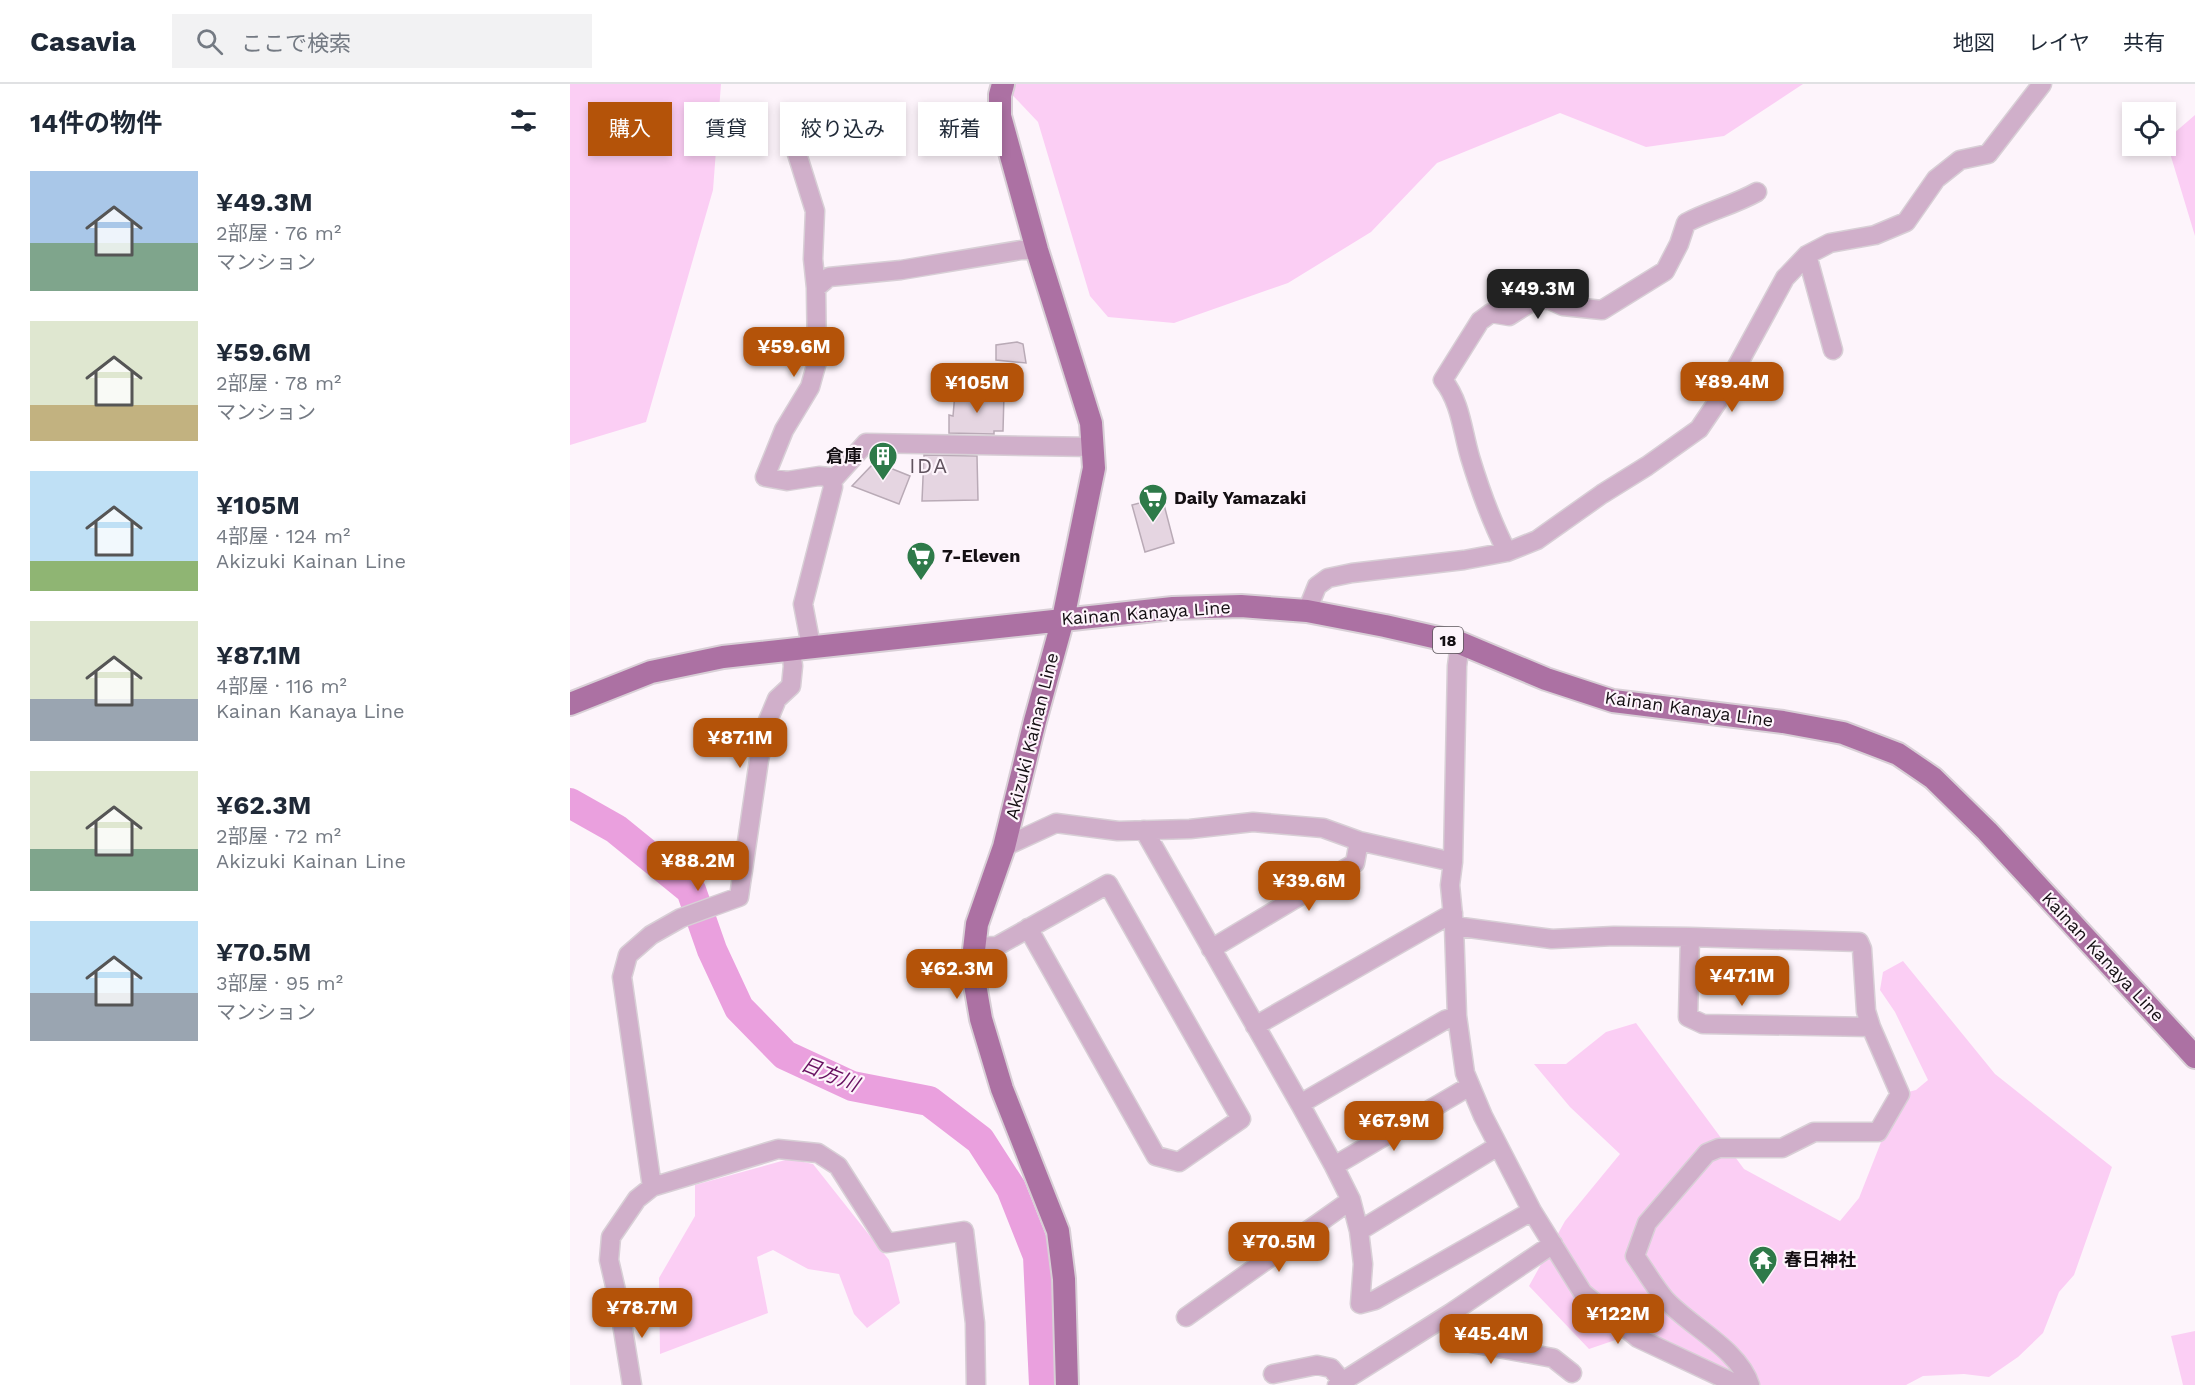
<!DOCTYPE html>
<html lang="ja">
<meta charset="utf-8">
<style>
:root{--surface:#fff;--page:#f2f2f3;--text:#1f2937;--muted:#747a83;--line:#e0e1e3;--accent:#b45309}
body{margin:0;font-family:"Work Sans","Noto Sans JP",sans-serif;background:var(--page);color:var(--text);height:100vh;display:flex;flex-direction:column;font-size:22px;white-space:nowrap}
*{box-sizing:border-box;margin:0}
p{font-size:20px;color:var(--muted)}
.icon{flex:none;width:33px;height:33px;fill:none;stroke:currentColor;stroke-width:2;stroke-linecap:round;stroke-linejoin:round}
.map{position:relative;flex:1;overflow:hidden}
.sheet{display:flex;flex-direction:column;background:var(--surface);width:570px}
.sheet>*{flex:none}
.hud{position:absolute;left:18px;top:18px;width:570px;height:54px;display:flex;gap:12px}
.controls{position:absolute;left:1552px;top:18px;display:grid;gap:12px}
.controls a{display:grid;place-items:center;width:54px;height:54px;border-radius:0px;background:var(--surface);box-shadow:0 3px 9px #0003;font-size:30px}
.price{position:absolute;translate:-50% -51px;padding:0 14px;border-radius:12px;background:var(--accent);color:#fff;font-size:20px;line-height:39px;filter:drop-shadow(0 2px 3px #0008)}
.price::after{content:'';position:absolute;left:50%;top:36px;width:18px;height:14px;margin-left:-9px;background:inherit;clip-path:polygon(0 0,100% 0,50% 100%)}
.price.on{background:#222;color:#fff}
ul{padding:0;list-style:none}
li{display:flex;align-items:center;gap:18px;height:150px;padding:0 30px}
li span{display:grid;place-items:center;flex:none;width:168px;height:120px;border-radius:0px;color:#555}
li>.icon{margin-inline-start:auto}
span .icon{width:72px;height:72px;fill:#fffc;stroke-width:1}
li b{font-size:26px}
h2{display:flex;justify-content:space-between;align-items:center;height:72px;padding:0 30px;font-size:26px}
.pill{padding:0 21px;border-radius:0px;background:var(--surface);box-shadow:0 3px 9px #0003;font-size:21px;line-height:54px}
.pill.on{background:var(--accent);color:#fff}
header{display:flex;align-items:center;gap:36px;box-sizing:border-box;height:84px;padding:0 30px;background:var(--surface);border-bottom:2px solid var(--line)}
header strong{font-size:28px}
nav{display:flex;gap:33px;margin-inline-start:auto;font-size:21px}
.search{width:420px;height:54px;background:var(--page);display:flex;align-items:center;gap:15px;box-sizing:border-box;padding:0 21px;border-radius:0px;color:var(--muted);font-size:22px}
main{display:flex;flex:1;min-height:0}
.map>svg:first-child{display:block}
.green{fill:#fbcef4}
.lines{fill:none;stroke-linecap:round;stroke-linejoin:round}
.river{stroke:#eaa0de;stroke-width:30}
.building{fill:#e5d5e1;stroke:#b9aab6;stroke-width:1.5}
.minor-casing{stroke:#d8cfd6;stroke-width:21}
.major-casing{stroke:#d8cfd6;stroke-width:26}
.minor{stroke:#d0afca;stroke-width:18}
.major{stroke:#ac71a3;stroke-width:22}
.labels{text-anchor:middle;stroke-width:4.5;stroke-linejoin:round;paint-order:stroke}
.shield{fill:#fdf4fb;stroke:#5a5459;stroke-width:1.5}
.shield-label{font-size:16px;font-weight:bold;fill:#140f13}
.poi-label{font-size:18px;font-weight:bold;fill:#140f13;stroke:#fdf4fb;text-anchor:start}
.street-label{font-size:18px;fill:#140f13;stroke:#fdf4fb}
.water-label{font-size:20px;font-style:italic;fill:#671060;stroke:#fdf4fb}
.quarter-label{font-size:21px;letter-spacing:1.5px;fill:#60535e;stroke:#fdf4fb}
</style>
<header>
<strong>Casavia</strong>
<div class="search"><svg class="icon" aria-label="search" viewBox="0 0 24 24"><circle cx="10" cy="10" r="6"/><path d="M15 15l6 6"/></svg>ここで検索</div>
<nav><a>地図</a><a>レイヤ</a><a>共有</a></nav>
</header>
<main>
<section class="sheet">
<h2>14件の物件<svg class="icon" aria-label="filters" viewBox="0 0 24 24"><path d="M4 7h16M4 17h16"/><circle cx="9" cy="7" r="2"/><circle cx="15" cy="17" r="2"/></svg></h2>
<ul>
<li><span style="background:linear-gradient(#a9c7e8 60%,#7fa58c 0)"><svg class="icon" aria-label="home" viewBox="0 0 24 24"><path d="M3 11l9-7 9 7M6 9v11h12V9"/></svg></span><div><b>¥49.3M</b><p>2部屋 · 76 m²</p><p>マンション</p></div></li>
<li><span style="background:linear-gradient(#dfe7d0 70%,#c2b280 0)"><svg class="icon" aria-label="home" viewBox="0 0 24 24"><path d="M3 11l9-7 9 7M6 9v11h12V9"/></svg></span><div><b>¥59.6M</b><p>2部屋 · 78 m²</p><p>マンション</p></div></li>
<li><span style="background:linear-gradient(#bfe0f5 75%,#8fb573 0)"><svg class="icon" aria-label="home" viewBox="0 0 24 24"><path d="M3 11l9-7 9 7M6 9v11h12V9"/></svg></span><div><b>¥105M</b><p>4部屋 · 124 m²</p><p>Akizuki Kainan Line</p></div></li>
<li><span style="background:linear-gradient(#dfe7d0 65%,#9aa5b1 0)"><svg class="icon" aria-label="home" viewBox="0 0 24 24"><path d="M3 11l9-7 9 7M6 9v11h12V9"/></svg></span><div><b>¥87.1M</b><p>4部屋 · 116 m²</p><p>Kainan Kanaya Line</p></div></li>
<li><span style="background:linear-gradient(#dfe7d0 65%,#7fa58c 0)"><svg class="icon" aria-label="home" viewBox="0 0 24 24"><path d="M3 11l9-7 9 7M6 9v11h12V9"/></svg></span><div><b>¥62.3M</b><p>2部屋 · 72 m²</p><p>Akizuki Kainan Line</p></div></li>
<li><span style="background:linear-gradient(#bfe0f5 60%,#9aa5b1 0)"><svg class="icon" aria-label="home" viewBox="0 0 24 24"><path d="M3 11l9-7 9 7M6 9v11h12V9"/></svg></span><div><b>¥70.5M</b><p>3部屋 · 95 m²</p><p>マンション</p></div></li>
</ul>
</section>
<div class="map">
<svg width="1625" height="1301" viewBox="0 0 1625 1301">
<rect width="100%" height="100%" fill="#fdf4fb"/>
<path class="green" d="M0,0H151L143,106L76,338L0,361Z
M432,0H1233L1154,52L1076,63L990,29L867,79L801,148L718,199L604,239L538,233L520,212L468,38Z
M1625,31V152L1596,56Z
M1333,877L1425,990L1542,1083L1504,1191L1489,1208L1473,1249L1448,1273L1419,1293L1394,1290L1353,1292L1336,1301H1174L1099,1257L1063,1250L1019,1265L959,1202L995,1137L1050,1070L1000,1023L964,980H996L1036,948L1066,939L1174,1085L1270,1137L1289,1114L1330,1010L1346,1006L1358,996L1325,928L1310,906L1313,888Z
M219,1075L243,1080L319,1176L330,1219L297,1244L284,1230L269,1190L238,1185L203,1166L187,1173L198,1229L90,1270L89,1194L125,1132V1101Z
M1625,1247V1301H1613L1601,1252Z"/>
<g class="lines">
<path class="river" d="M0,719L46,745L121,806L142,866L169,924L215,971L282,1002L359,1017L410,1056L441,1104L468,1172L474,1301"/>
</g>
<path class="building" d="M447,258L453,260L456,279L426,276V261Z
M385,309L413,312L414,309L434,310L433,347H424V350L379,349V331L383,332Z
M354,371L407,372L408,416L352,417Z
M305,378L340,392L329,420L282,402Z
M592,413L604,459L575,468L562,421Z"/>
<g class="lines">
<g class="minor-casing">
<path id="minor" d="M223,57L245,127L243,175L246,204
M1237,171L1263,266
M262,397L296,359L523,363
M937,468C921,437 910,406 900,373C892,346 891,319 873,296L910,237L921,229L939,232L966,215L980,216L993,222L1032,226L1095,187L1109,160L1116,139C1138,127 1164,121 1187,108
M737,527L747,502L758,494L782,489L894,476L937,468L967,456L1032,410L1077,382L1129,345L1148,317L1215,194L1237,171L1260,159L1305,151L1336,138L1366,95L1390,76L1418,70L1472,0
M890,559L887,582L883,778L880,801L884,842L887,932L895,989L913,1032L962,1127L1013,1209L1068,1254L1168,1301
M241,562L233,520L263,403L260,393L249,392L217,397L195,393L214,346L240,303L247,278L246,204L259,193L331,186L451,166H467
M574,746L730,1020
M434,763L486,739L548,747L620,745L683,738L753,744L789,757L883,778
M884,842L982,855L1044,852L1120,853L1118,933L1133,940L1301,943L1330,1010L1308,1048H1244L1212,1064H1149L1137,1069L1077,1139L1065,1172C1075,1186 1084,1202 1095,1215C1119,1242 1169,1265 1180,1301
M1120,853L1289,858L1292,865L1296,927L1301,943
M404,863L427,862L538,800L671,1035L609,1078L586,1072L458,844
M641,865L785,779L789,757
M685,942L883,829
M928,1062L789,1147L793,1180L790,1220L805,1216L962,1127
M764,1082L730,1020L875,936L887,932
M82,1103L208,1065L248,1069L268,1082L317,1159L394,1147L405,1239L406,1301
M789,1147L781,1116L764,1082L900,1002
M881,1229L901,1259L983,1274L1002,1289
M616,1233L781,1116
M703,1290L747,1281L761,1284L772,1297
M62,1301L48,1215L39,1176L41,1153L67,1115L82,1103L52,893L58,871L81,851L111,834L169,813L189,676L197,639L207,615L221,602L223,582L221,566
M767,1301L881,1229L983,1160"/>
</g>
<g class="major-casing">
<path id="major" d="M433,0L430,11V32L467,166L521,339L524,384L493,535L465,637L434,763L407,840L402,883L411,935L432,1005L488,1147L494,1195L497,1301
M0,620L81,588L153,573L603,524L671,522L737,527L815,542L890,559L976,595L1043,617L1213,638L1273,649L1328,670L1363,694L1417,747L1625,973"/>
</g>
<use href="#minor" class="minor"/>
<use href="#major" class="major"/>
</g>
<defs>
<g id="building-pin" transform="scale(1.5)"><path d="M0 17L-7.5 6A9.5 9.5 0 1 1 7.5 6Z" fill="#2e7a49" stroke="#fdf4fb"/><path d="M-4-6H4V6H1V3H-1V6H-4ZM-2.5-4.3h1.7v1.8h-1.7ZM.8-4.3h1.7v1.8H.8ZM-2.5-1h1.7V.8h-1.7ZM.8-1h1.7V.8H.8Z" fill="#fff"/></g>
<g id="supermarket-pin" transform="scale(1.5)"><path d="M0 17L-7.5 6A9.5 9.5 0 1 1 7.5 6Z" fill="#2e7a49" stroke="#fdf4fb"/><path d="M-6-5.5h2.5l.6 2H6L4.5 2H-2.5L-4.4-4H-6ZM-1.5 3.2a1.3 1.3 0 1 0 .1 0ZM3 3.2a1.3 1.3 0 1 0 .1 0Z" fill="#fff"/></g>
<g id="temple-pin" transform="scale(1.5)"><path d="M0 17L-7.5 6A9.5 9.5 0 1 1 7.5 6Z" fill="#2e7a49" stroke="#fdf4fb"/><path d="M0-6L5-2H3V0L6.5 2.5H4V6H1.5V3h-3V6H-4V2.5H-6.5L-3 0V-2H-5Z" fill="#fff"/></g>
</defs>
<g fill-rule="evenodd">
<use href="#building-pin" x="313" y="372"/>
<use href="#supermarket-pin" x="583" y="414"/>
<use href="#supermarket-pin" x="351" y="472"/>
<use href="#temple-pin" x="1193" y="1176"/>
</g>
<g class="labels">
<rect class="shield" x="863" y="543" width="30" height="26" rx="4.5"/>
<g class="shield-label">
<text x="878" y="562">18</text>
</g>
<g class="poi-label">
<text x="292" y="378" text-anchor="end">倉庫</text>
<text x="604" y="420">Daily Yamazaki</text>
<text x="372" y="478">7-Eleven</text>
<text x="1214" y="1182">春日神社</text>
</g>
<g class="street-label">
<text transform="translate(576 529) rotate(-4)" y="6">Kainan Kanaya Line</text>
<text transform="translate(1119 625) rotate(8)" y="6">Kainan Kanaya Line</text>
<text transform="translate(462 652) rotate(-76)" y="6">Akizuki Kainan Line</text>
<text transform="translate(1533 873) rotate(47)" y="6">Kainan Kanaya Line</text>
</g>
<g class="water-label">
<text transform="translate(260 990) rotate(22)" y="7">日方川</text>
</g>
<g class="quarter-label">
<text x="359" y="389">IDA</text>
</g>
</g>
</svg>
<div class="controls">
<a><svg class="icon" aria-label="locate" viewBox="0 0 24 24"><circle cx="12" cy="12" r="6"/><path d="M12 2v4M12 18v4M2 12h4M18 12h4"/></svg></a>
</div>
<b class="price on" style="left:968px;top:236px">¥49.3M</b>
<b class="price" style="left:224px;top:294px">¥59.6M</b>
<b class="price" style="left:1162px;top:329px">¥89.4M</b>
<b class="price" style="left:407px;top:330px">¥105M</b>
<b class="price" style="left:170px;top:685px">¥87.1M</b>
<b class="price" style="left:128px;top:808px">¥88.2M</b>
<b class="price" style="left:739px;top:828px">¥39.6M</b>
<b class="price" style="left:387px;top:916px">¥62.3M</b>
<b class="price" style="left:1172px;top:923px">¥47.1M</b>
<b class="price" style="left:824px;top:1068px">¥67.9M</b>
<b class="price" style="left:709px;top:1189px">¥70.5M</b>
<b class="price" style="left:72px;top:1255px">¥78.7M</b>
<b class="price" style="left:1048px;top:1261px">¥122M</b>
<b class="price" style="left:921px;top:1281px">¥45.4M</b>
<div class="hud">
<a class="pill on">購入</a>
<a class="pill">賃貸</a>
<a class="pill">絞り込み</a>
<a class="pill">新着</a>
</div>
</div>
</main>
